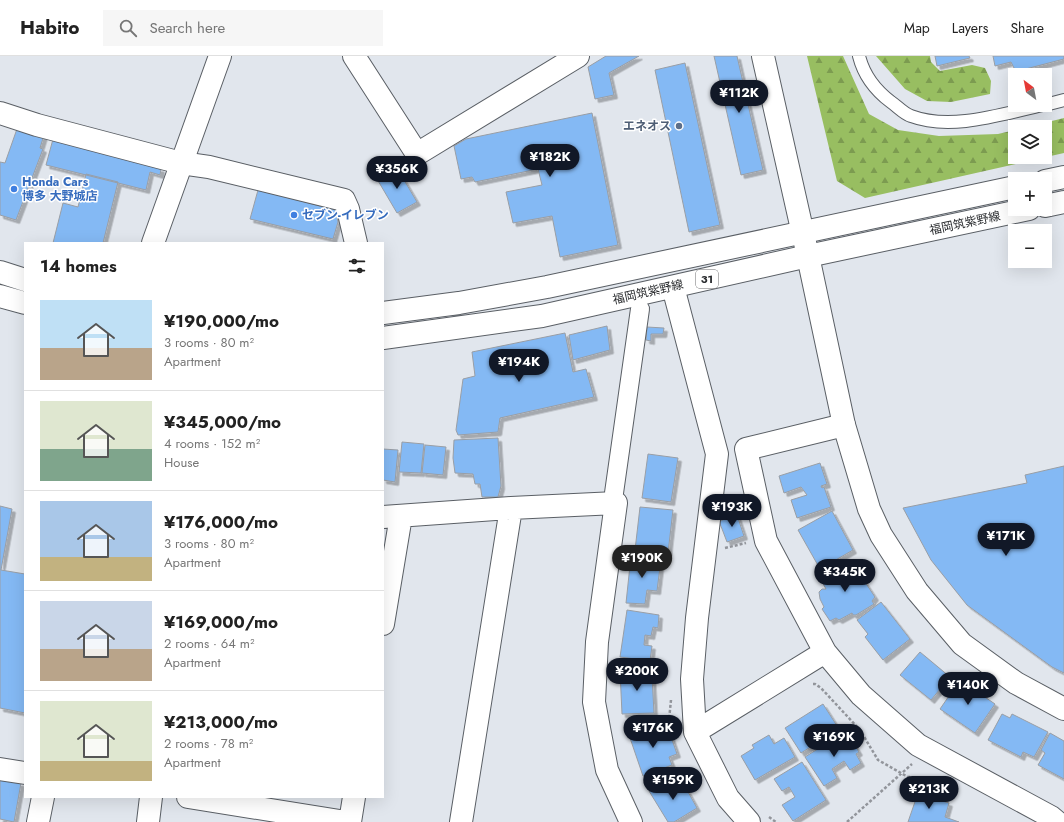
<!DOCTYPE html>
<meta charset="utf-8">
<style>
:root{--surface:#fff;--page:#f6f6f6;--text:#222;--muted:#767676;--line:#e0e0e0;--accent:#111827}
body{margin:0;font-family:Jost,"Noto Sans JP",sans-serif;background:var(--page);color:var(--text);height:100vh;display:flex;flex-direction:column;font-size:15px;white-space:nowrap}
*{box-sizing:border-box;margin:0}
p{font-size:13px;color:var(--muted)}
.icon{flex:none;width:22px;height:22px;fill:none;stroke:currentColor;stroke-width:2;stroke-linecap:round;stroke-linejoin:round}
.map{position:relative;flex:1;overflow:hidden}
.details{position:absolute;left:24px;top:186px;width:360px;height:556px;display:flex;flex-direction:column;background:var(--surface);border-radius:0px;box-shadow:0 4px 16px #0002}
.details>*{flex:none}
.needle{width:26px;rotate:328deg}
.tools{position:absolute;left:1008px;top:12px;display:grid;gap:8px}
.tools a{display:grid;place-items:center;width:44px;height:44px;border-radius:0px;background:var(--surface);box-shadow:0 4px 16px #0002;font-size:20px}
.price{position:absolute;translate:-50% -34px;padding:0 9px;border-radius:14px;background:var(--accent);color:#fff;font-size:13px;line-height:26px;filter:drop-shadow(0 1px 2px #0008)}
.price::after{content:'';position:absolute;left:50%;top:24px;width:12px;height:9px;margin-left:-6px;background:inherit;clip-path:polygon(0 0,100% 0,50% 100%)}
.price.current{background:#222;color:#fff}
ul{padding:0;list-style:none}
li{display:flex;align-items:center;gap:12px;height:100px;padding:0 16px}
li+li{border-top:1px solid var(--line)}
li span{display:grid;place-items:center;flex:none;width:112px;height:80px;border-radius:0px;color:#555}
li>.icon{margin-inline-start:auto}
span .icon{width:48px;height:48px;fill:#fffc;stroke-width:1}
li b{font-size:17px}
h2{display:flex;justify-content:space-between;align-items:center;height:48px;padding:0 16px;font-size:17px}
header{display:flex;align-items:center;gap:24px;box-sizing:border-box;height:56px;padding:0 20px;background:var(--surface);border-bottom:1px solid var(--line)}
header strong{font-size:19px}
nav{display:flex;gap:22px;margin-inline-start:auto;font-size:14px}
.search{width:280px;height:36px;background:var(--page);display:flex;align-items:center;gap:10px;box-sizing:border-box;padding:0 14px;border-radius:0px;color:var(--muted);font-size:15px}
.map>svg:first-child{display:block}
.forest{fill:url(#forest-firs)}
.building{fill:#84b9f4;stroke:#999ea5;filter:url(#shadow)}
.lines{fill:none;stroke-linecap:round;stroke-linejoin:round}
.service-casing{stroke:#5a5f65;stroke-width:14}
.pedestrian-casing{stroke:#5a5f65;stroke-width:20}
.minor-casing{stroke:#5a5f65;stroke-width:24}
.tertiary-casing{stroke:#5a5f65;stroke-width:24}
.primary-casing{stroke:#5a5f65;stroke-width:24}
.path{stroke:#92959b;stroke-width:2.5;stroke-dasharray:3 2;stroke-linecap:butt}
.service{stroke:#fff;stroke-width:12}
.pedestrian{stroke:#fff;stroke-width:18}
.minor{stroke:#fff;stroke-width:22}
.tertiary{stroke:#fff;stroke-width:22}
.primary{stroke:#fff;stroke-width:22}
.service-dot{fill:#5c6f8a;stroke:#fff;stroke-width:1.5}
.shop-dot{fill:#3f7fe0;stroke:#fff;stroke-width:1.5}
.labels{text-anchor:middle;stroke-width:3;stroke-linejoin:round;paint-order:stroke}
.shield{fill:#fff;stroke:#6a6b6d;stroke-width:1}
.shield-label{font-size:11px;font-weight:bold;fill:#2a2c2f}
.service-label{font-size:12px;font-weight:bold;fill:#4e5e75;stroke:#fff;text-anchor:end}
.shop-label{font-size:12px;font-weight:bold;fill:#366cbe;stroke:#fff;text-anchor:start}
.street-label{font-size:12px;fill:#2a2c2f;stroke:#fff}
</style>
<header>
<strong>Habito</strong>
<div class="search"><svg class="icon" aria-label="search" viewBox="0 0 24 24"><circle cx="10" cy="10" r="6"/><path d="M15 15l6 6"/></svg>Search here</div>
<nav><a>Map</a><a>Layers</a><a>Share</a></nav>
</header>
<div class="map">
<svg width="1064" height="766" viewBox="0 0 1064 766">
<defs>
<pattern id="forest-firs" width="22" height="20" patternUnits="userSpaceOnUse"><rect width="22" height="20" fill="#98be61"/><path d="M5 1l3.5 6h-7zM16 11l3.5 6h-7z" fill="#7c9b50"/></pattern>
<filter id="shadow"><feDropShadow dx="3.5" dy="3.5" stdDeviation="0" flood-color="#0004"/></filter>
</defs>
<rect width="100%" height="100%" fill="#e1e6ed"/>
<path class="forest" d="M807,0H843L869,58L898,74L939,80L998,78L1015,74V101H1045V71H1028L1064,62V97L865,142L837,125Z
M876,0H930L931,6L940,15L972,9L985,12L991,25L990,38L951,46L927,45L905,33Z"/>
<path class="building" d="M606,0H639L609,17L614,39L595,43L588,11Z
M714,0H737L763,114L741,119Z
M935,0H969L970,2L937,10Z
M993,0H1064V3L1018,15L1014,12L1011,6L995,10Z
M685,7L720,169L689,176L655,14Z
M592,57L618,189L560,201L552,160L513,167L506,136L542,129L538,113L475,126L472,121L461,123L454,90L466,83Z
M18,70L44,79L40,92L43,93L16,164L0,159V106L5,107Z
M53,83L161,113L160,119L150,116L146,134L46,109Z
M397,112L417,146L397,157L377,123Z
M86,118L118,126L103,187H53L63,147L78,151Z
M258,134L336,154L338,166L333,183L250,163Z
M607,270L610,294L573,304L569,279Z
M647,271L664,272L663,278H651V285L646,284Z
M565,277L573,316L586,313L594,341L500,362L498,376L458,379L456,374L463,323L475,320L472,296Z
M498,382L501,430L498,441H482L480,428H475L473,418L455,417L453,402L454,384Z
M402,386L424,388L421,417L399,416Z
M425,389L446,391L443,419L422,417Z
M383,393L398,394L395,426L383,424Z
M648,398L678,402L671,446L642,442Z
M820,407L827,428L821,430L822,432L824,431L831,451L797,462L791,444L807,439L801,431L784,437L779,420Z
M1064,410V617L1052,611L967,549L931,504L903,452L1027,427L1025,419Z
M0,450L12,453L1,514L25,518V657L0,652Z
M640,451L673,454L668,497L635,494Z
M832,455L853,494L820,513L798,474Z
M737,459L744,480L727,486L719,465Z
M631,500L661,503L657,535L647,534L645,548L626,547Z
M851,505L875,541L872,545L874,548L856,559H853L852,557L839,564L836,562L830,565L822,553L824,551L820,543L819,536L822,533H826L821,524Z
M881,546L910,583L883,604L865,581L868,578L857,564Z
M627,554L659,559L658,572L653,571L651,580L645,579L644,589L652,590L650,605L620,601Z
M920,596L950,621L931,644L900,619Z
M650,614V620H652L654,657L622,658L620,615Z
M960,624L995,648L975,677L940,653Z
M823,648L839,673L801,697L785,672Z
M1002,658L1010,662L1012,658L1048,676L1034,701L1023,696L1021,701L988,684Z
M661,668L664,677L669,675L677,698L669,701L672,709L643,720L629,679Z
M846,675L859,696L856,698L861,707L850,714L844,705L832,713L837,722L824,730L805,701Z
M1050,677L1064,685V723L1038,709L1045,697L1041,694Z
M769,679L774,688L784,682L795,701L755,724L741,700L754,692L752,689Z
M802,706L826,744L793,765L782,749L795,741L789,731L782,735L774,723Z
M0,724L21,727L14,766L0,763Z
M668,724L671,730L678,726L684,736L687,734L697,752L674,766H668L649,735Z
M918,737L949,747L945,761L959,766H908Z"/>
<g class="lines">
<g class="service-casing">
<path id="service" d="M859,0C864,20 875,34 891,46C897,50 904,58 911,60C951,75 1002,58 1043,49
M1045,49L1064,44"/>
</g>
<g class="pedestrian-casing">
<path id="pedestrian" d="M614,437L640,253"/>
</g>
<g class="minor-casing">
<path id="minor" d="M354,0L417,98L578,0
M0,57L37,69L181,107L209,111L344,144L348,153L356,187
M673,231L717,398L697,562L692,623L695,676L728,742L749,766
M844,369L746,393L766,485L825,596L861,639L918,689L1051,761L1057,766
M383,461L511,452L616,447L597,586L594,646L607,714L631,766
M383,568L401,460
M695,676L825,596
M0,713L25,717
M188,741L346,766
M148,766L151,741
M350,766L354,741
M461,766L511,452"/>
</g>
<g class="tertiary-casing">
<path id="tertiary" d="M763,0L808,200L844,369L869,453L881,479L917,535L962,588L1016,627L1064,653
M153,187L220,0
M38,766L43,741"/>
</g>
<g class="primary-casing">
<path id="primary" d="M1045,125L1064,121
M1045,150L1064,146
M0,216L25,224
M0,240L25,247
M383,257L459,247L547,231L1015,131
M383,282L542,260L808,200L1029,153"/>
</g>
<path class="path" d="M725,492L746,487
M813,628H815L821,632L860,674L878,704L908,721L934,722
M671,644L669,664L673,673
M769,761L776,766
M847,766L912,708"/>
<use href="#service" class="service"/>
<use href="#pedestrian" class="pedestrian"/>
<use href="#minor" class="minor"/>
<use href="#tertiary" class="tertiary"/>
<use href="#primary" class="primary"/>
</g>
<circle class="service-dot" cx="679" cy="70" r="4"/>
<g class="shop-dot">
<circle cx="14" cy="133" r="4"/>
<circle cx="294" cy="159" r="4"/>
</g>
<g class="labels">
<rect class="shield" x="696" y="214" width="22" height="18" rx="3"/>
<g class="shield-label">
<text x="707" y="227">31</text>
</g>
<g class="service-label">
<text x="671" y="74">エネオス</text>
</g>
<g class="shop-label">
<text x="22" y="130">Honda Cars<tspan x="22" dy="14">博多 大野城店</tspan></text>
<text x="302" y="163">セブン-イレブン</text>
</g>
<g class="street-label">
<text transform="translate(965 167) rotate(-12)" y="4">福岡筑紫野線</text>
<text transform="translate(648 236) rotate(-13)" y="4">福岡筑紫野線</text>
</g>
</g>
</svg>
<div class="tools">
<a><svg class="needle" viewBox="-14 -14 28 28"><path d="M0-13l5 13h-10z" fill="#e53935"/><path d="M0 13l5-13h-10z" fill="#767676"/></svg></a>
<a><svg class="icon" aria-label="layers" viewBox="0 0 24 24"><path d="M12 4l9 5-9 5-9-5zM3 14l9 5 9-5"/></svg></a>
<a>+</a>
<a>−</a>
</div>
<b class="price" style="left:739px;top:58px">¥112K</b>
<b class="price" style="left:550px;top:122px">¥182K</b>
<b class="price" style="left:397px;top:134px">¥356K</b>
<b class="price" style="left:519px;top:327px">¥194K</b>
<b class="price" style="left:732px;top:472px">¥193K</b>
<b class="price" style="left:1006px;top:501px">¥171K</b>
<b class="price current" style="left:642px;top:523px">¥190K</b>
<b class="price" style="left:845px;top:537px">¥345K</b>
<b class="price" style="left:637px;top:636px">¥200K</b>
<b class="price" style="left:968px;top:650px">¥140K</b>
<b class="price" style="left:653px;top:693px">¥176K</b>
<b class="price" style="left:834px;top:702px">¥169K</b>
<b class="price" style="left:673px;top:745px">¥159K</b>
<b class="price" style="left:929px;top:754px">¥213K</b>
<section class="details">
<h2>14 homes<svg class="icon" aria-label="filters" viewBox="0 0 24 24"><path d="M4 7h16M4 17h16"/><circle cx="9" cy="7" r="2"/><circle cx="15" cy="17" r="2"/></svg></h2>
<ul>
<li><span style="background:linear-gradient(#bfe0f5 60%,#b9a48a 0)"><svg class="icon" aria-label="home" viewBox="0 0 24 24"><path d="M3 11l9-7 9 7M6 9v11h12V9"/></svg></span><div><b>¥190,000/mo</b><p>3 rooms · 80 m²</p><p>Apartment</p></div></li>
<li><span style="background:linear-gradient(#dfe7d0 60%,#7fa58c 0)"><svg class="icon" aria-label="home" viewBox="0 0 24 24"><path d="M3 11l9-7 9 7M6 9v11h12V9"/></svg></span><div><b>¥345,000/mo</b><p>4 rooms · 152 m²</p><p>House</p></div></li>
<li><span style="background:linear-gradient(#a9c7e8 70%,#c2b280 0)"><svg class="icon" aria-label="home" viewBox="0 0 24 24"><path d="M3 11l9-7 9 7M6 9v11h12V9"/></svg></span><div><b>¥176,000/mo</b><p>3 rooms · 80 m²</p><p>Apartment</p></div></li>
<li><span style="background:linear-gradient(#c9d6e8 60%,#b9a48a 0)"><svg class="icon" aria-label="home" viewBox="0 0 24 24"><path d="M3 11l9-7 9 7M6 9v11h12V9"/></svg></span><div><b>¥169,000/mo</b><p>2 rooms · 64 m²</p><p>Apartment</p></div></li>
<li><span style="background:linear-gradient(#dfe7d0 75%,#c2b280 0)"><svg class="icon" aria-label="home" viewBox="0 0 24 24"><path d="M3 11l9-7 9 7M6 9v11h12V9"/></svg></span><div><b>¥213,000/mo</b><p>2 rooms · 78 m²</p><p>Apartment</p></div></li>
</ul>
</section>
</div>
